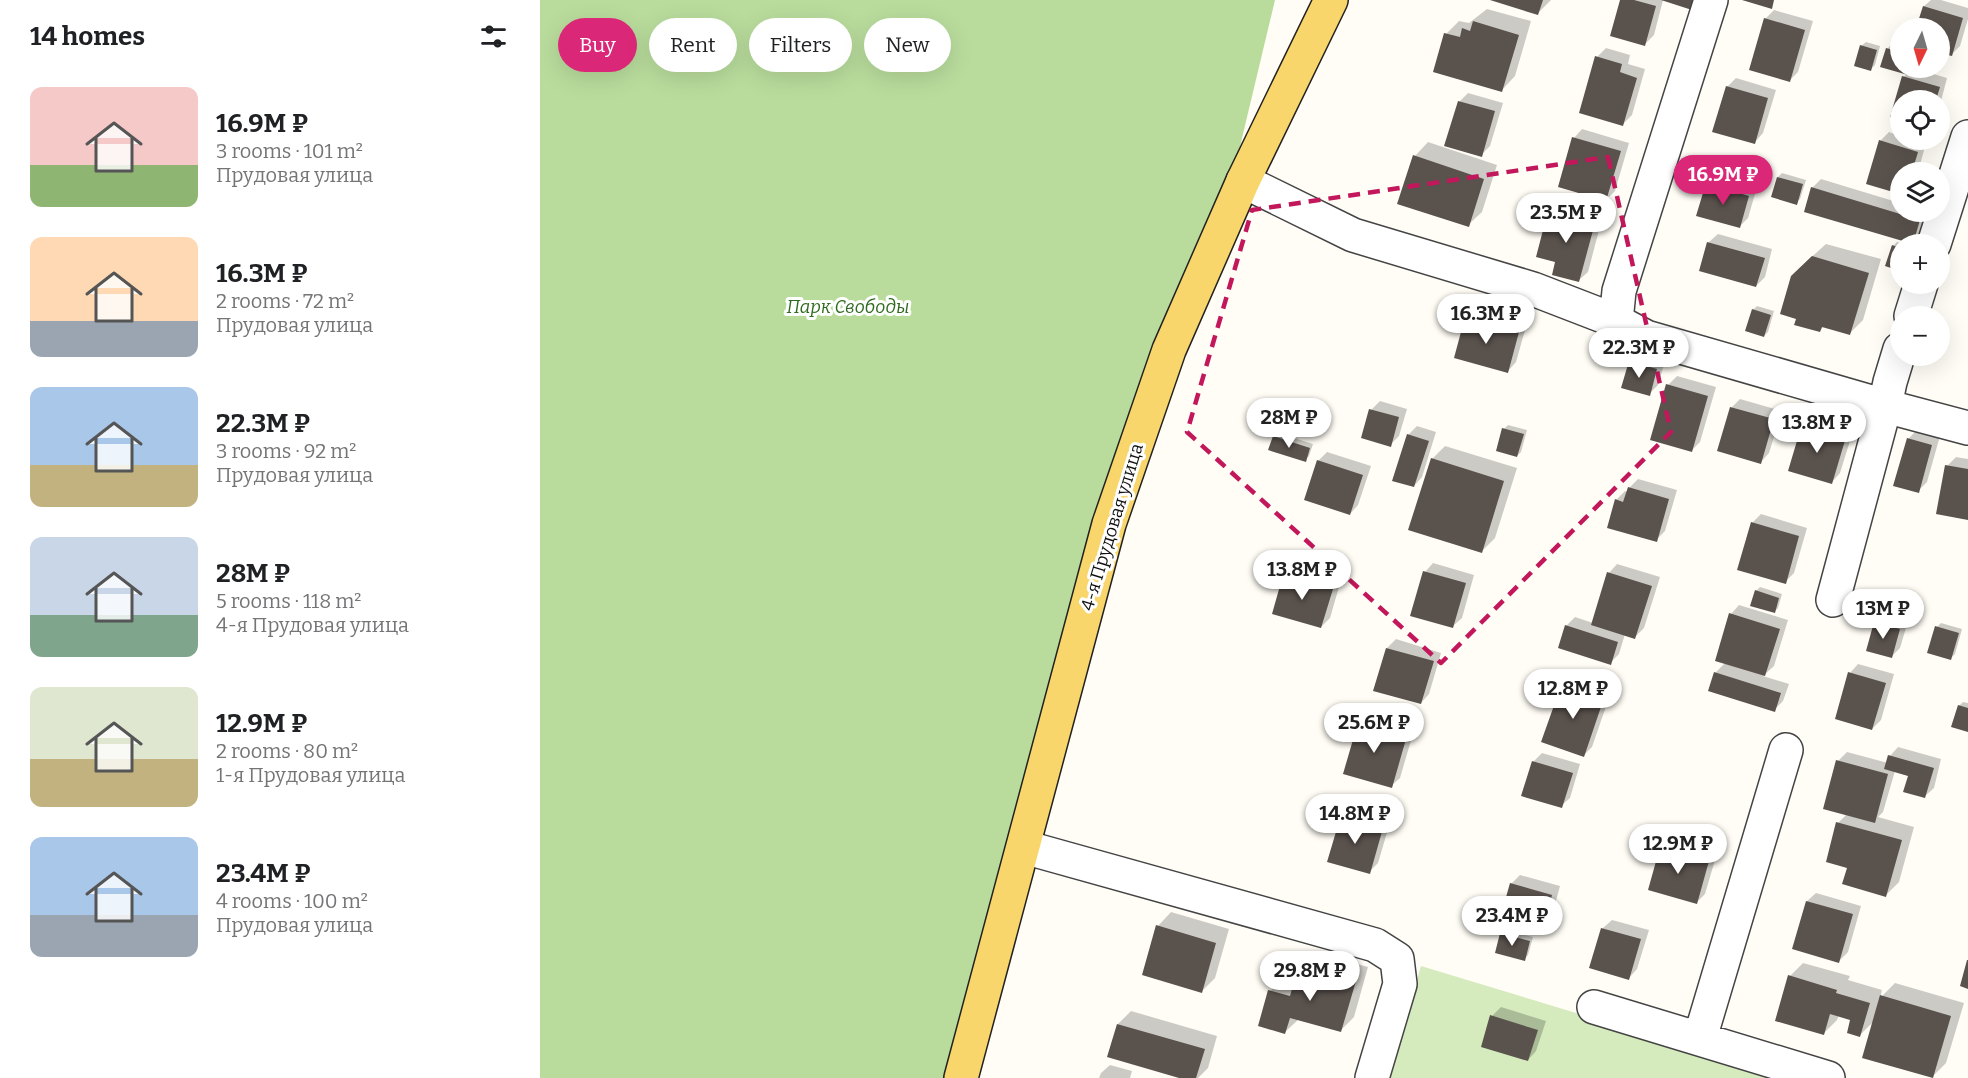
<!DOCTYPE html>
<meta charset="utf-8">
<style>
:root{--surface:#fff;--page:#f2f2f2;--text:#202124;--muted:#757577;--accent:#db2777}
body{margin:0;font-family:Bitter,serif;background:var(--page);color:var(--text);height:100vh;display:flex;flex-direction:column;font-size:22px;white-space:nowrap}
*{box-sizing:border-box;margin:0}
p{font-size:20px;color:var(--muted)}
.icon{flex:none;width:33px;height:33px;fill:none;stroke:currentColor;stroke-width:2;stroke-linecap:round;stroke-linejoin:round}
.map{position:relative;flex:1;overflow:hidden}
.side{display:flex;flex-direction:column;background:var(--surface);width:540px}
.side>*{flex:none}
.banner{position:absolute;left:18px;top:18px;width:570px;height:54px;display:flex;gap:12px}
.needle{width:39px;rotate:185deg}
.buttons{position:absolute;left:1350px;top:18px;display:grid;gap:12px}
.buttons a{display:grid;place-items:center;width:60px;height:60px;border-radius:50%;background:var(--surface);box-shadow:0 6px 24px #0002;font-size:30px}
.price{position:absolute;translate:-50% -51px;padding:0 14px;border-radius:21px;background:#fff;color:#222;font-size:20px;line-height:39px;filter:drop-shadow(0 2px 3px #0008)}
.price::after{content:'';position:absolute;left:50%;top:36px;width:18px;height:14px;margin-left:-9px;background:inherit;clip-path:polygon(0 0,100% 0,50% 100%)}
.price.active{background:var(--accent);color:#fff}
ul{padding:0;list-style:none}
li{display:flex;align-items:center;gap:18px;height:150px;padding:0 30px}
li span{display:grid;place-items:center;flex:none;width:168px;height:120px;border-radius:12px;color:#555}
li>.icon{margin-inline-start:auto}
span .icon{width:72px;height:72px;fill:#fffc;stroke-width:1}
li b{font-size:26px}
h2{display:flex;justify-content:space-between;align-items:center;height:72px;padding:0 30px;font-size:26px}
.pill{padding:0 21px;border-radius:27px;background:var(--surface);box-shadow:0 6px 24px #0002;font-size:21px;line-height:54px}
.pill.active{background:var(--accent);color:#fff}
main{display:flex;flex:1;min-height:0}
.map>svg:first-child{display:block}
.green{fill:#d5ebbd}
.forest{fill:#b9dc9c}
.shadow{fill:#0003}
.building{fill:#5a524d}
.lines{fill:none;stroke-linecap:round;stroke-linejoin:round}
.minor-casing{stroke:#444;stroke-width:36}
.major-casing{stroke:#222;stroke-width:36}
.minor{stroke:#fff;stroke-width:33}
.major{stroke:#f9d66b;stroke-width:33}
.marked{fill:none;stroke:#c2185b;stroke-width:4.5;stroke-dasharray:12 8;stroke-linejoin:round}
.labels{text-anchor:middle;stroke-width:6;stroke-linejoin:round;paint-order:stroke}
.park-label{font-size:18px;font-style:italic;fill:#2f6b1f;stroke:#fff}
.street-label{font-size:18px;fill:#111;stroke:#fff}
</style>
<main>
<section class="side">
<h2>14 homes<svg class="icon" aria-label="filters" viewBox="0 0 24 24"><path d="M4 7h16M4 17h16"/><circle cx="9" cy="7" r="2"/><circle cx="15" cy="17" r="2"/></svg></h2>
<ul>
<li><span style="background:linear-gradient(#f6c9c9 65%,#8fb573 0)"><svg class="icon" aria-label="home" viewBox="0 0 24 24"><path d="M3 11l9-7 9 7M6 9v11h12V9"/></svg></span><div><b>16.9M ₽</b><p>3 rooms · 101 m²</p><p>Прудовая улица</p></div></li>
<li><span style="background:linear-gradient(#ffd9b3 70%,#9aa5b1 0)"><svg class="icon" aria-label="home" viewBox="0 0 24 24"><path d="M3 11l9-7 9 7M6 9v11h12V9"/></svg></span><div><b>16.3M ₽</b><p>2 rooms · 72 m²</p><p>Прудовая улица</p></div></li>
<li><span style="background:linear-gradient(#a9c7e8 65%,#c2b280 0)"><svg class="icon" aria-label="home" viewBox="0 0 24 24"><path d="M3 11l9-7 9 7M6 9v11h12V9"/></svg></span><div><b>22.3M ₽</b><p>3 rooms · 92 m²</p><p>Прудовая улица</p></div></li>
<li><span style="background:linear-gradient(#c9d6e8 65%,#7fa58c 0)"><svg class="icon" aria-label="home" viewBox="0 0 24 24"><path d="M3 11l9-7 9 7M6 9v11h12V9"/></svg></span><div><b>28M ₽</b><p>5 rooms · 118 m²</p><p>4-я Прудовая улица</p></div></li>
<li><span style="background:linear-gradient(#dfe7d0 60%,#c2b280 0)"><svg class="icon" aria-label="home" viewBox="0 0 24 24"><path d="M3 11l9-7 9 7M6 9v11h12V9"/></svg></span><div><b>12.9M ₽</b><p>2 rooms · 80 m²</p><p>1-я Прудовая улица</p></div></li>
<li><span style="background:linear-gradient(#a9c7e8 65%,#9aa5b1 0)"><svg class="icon" aria-label="home" viewBox="0 0 24 24"><path d="M3 11l9-7 9 7M6 9v11h12V9"/></svg></span><div><b>23.4M ₽</b><p>4 rooms · 100 m²</p><p>Прудовая улица</p></div></li>
</ul>
</section>
<div class="map">
<svg width="1428" height="1078" viewBox="0 0 1428 1078">
<rect width="100%" height="100%" fill="#fffdf5"/>
<path class="green" d="M881,966L1251,1078H848Z"/>
<path class="forest" d="M0,0H735L692,180L411,1078H0Z"/>
<path class="shadow" d="M953,0H1011L998,13Z
M1082,0H1123L1114,35L1105,44Z
M1391,0H1401L1428,8V19L1420,46L1411,55L1400,51V28H1378L1384,6Z
M947,9L991,21L975,76L962,90L906,34L919,21L929,23Z
M1234,10L1273,21L1258,72L1250,80L1225,19Z
M1356,40L1360,41V68H1383L1380,70L1407,78L1400,105V100H1360V119L1352,116L1364,77L1367,73L1342,66L1347,49Z
M1326,42L1340,46L1335,65L1331,69L1321,46Z
M1066,48L1090,55L1088,64L1105,69L1092,115L1083,124L1057,57Z
M1196,78L1236,90L1223,133L1215,142L1187,87Z
M928,93L963,103L950,146L941,155L919,102Z
M1042,129L1089,143L1075,191L1066,200L1034,138Z
M1349,132L1360,136V140H1374L1386,143L1378,172H1360V193L1328,183L1340,141Z
M888,142L957,165L942,212L928,225L875,156Z
M1242,173L1266,180L1260,199L1256,203L1238,177Z
M1176,175L1217,187L1208,218L1199,227L1167,184Z
M1281,179L1360,203V212H1388L1381,233L1372,242L1272,188Z
M1018,203L1063,215L1048,272L1039,280L1009,212Z
M1178,234L1232,249L1225,277L1216,286L1161,270L1169,242Z
M1357,242L1366,244H1360V269L1347,265L1353,246Z
M1286,244L1341,259L1323,320L1310,333L1284,326L1280,330L1266,262Z
M1217,306L1234,311L1228,332L1224,336L1213,310Z
M935,309L987,323L976,362L968,371L927,318Z
M1099,353L1125,361L1118,385L1109,394L1090,362Z
M1137,376L1176,387L1160,442L1151,451L1112,439L1128,385Z
M1200,399L1242,411L1229,453L1221,462L1191,408Z
M840,401L867,409L859,436L850,445L831,410Z
M1272,416L1314,428L1300,473L1292,482L1263,425Z
M968,425L987,430L981,452L977,456L964,429Z
M877,426L896,432L882,477L874,486L868,435Z
M1377,430L1400,436L1387,482L1378,491L1368,439Z
M738,433L773,444L769,456L765,460L734,437Z
M905,446L977,468L955,538L941,552L892,459Z
M787,452L831,466L818,505L810,514L778,461Z
M1416,457L1428,459V519L1407,466Z
M1098,479L1137,490L1125,531L1116,540L1076,500L1085,491L1088,492L1089,488Z
M1221,514L1267,528L1254,573L1245,582L1212,523Z
M893,563L934,575L922,618L913,626L885,572Z
M1077,564L1120,577L1104,628L1095,637L1085,634L1079,654L1070,663L1026,626L1035,617L1053,623L1069,573Z
M753,567L801,580L790,618L781,627L744,575Z
M1220,587L1242,594L1238,608L1234,612L1216,591Z
M1199,605L1248,620L1234,666L1223,676L1249,684L1243,701L1234,710L1170,690L1176,672L1186,662L1191,614Z
M1344,614L1368,621L1360,648L1351,657L1336,623Z
M1401,623L1422,629L1415,654L1411,658L1397,627Z
M856,639L901,653L889,694L881,703L835,690L847,648Z
M1318,664L1354,674L1341,720L1332,729L1310,673Z
M1032,675L1072,689L1052,747L1044,755L1023,684Z
M1423,702L1428,703V731L1419,706Z
M830,711L857,719L856,725L874,730L860,778L851,786L821,720Z
M1358,747L1401,759L1394,788L1385,796L1370,775L1355,771L1343,812L1338,817L1374,827L1359,882L1346,895L1309,867L1298,823L1307,814L1298,761L1307,752L1348,763L1350,756Z
M1002,753L1040,764L1030,798L1021,806L983,795L994,761Z
M811,807L851,819L838,863L829,872L802,816Z
M1131,839L1177,853L1165,894L1156,903L1122,848Z
M980,875L1020,886L1010,923L1001,932L971,884Z
M1276,893L1321,906L1308,952L1299,961L1267,901Z
M631,912L689,929L675,978L662,991L618,926Z
M1072,920L1109,930L1097,969L1089,978L1051,967L1063,928Z
M966,930L993,937L988,955L984,959L962,934Z
M774,952L828,967L814,1017L800,1031L759,1019L745,1032L730,991L743,978L756,981L760,965Z
M1263,963L1310,976L1308,980L1342,990L1340,998L1355,983L1424,1003L1406,1063L1393,1076L1335,1020L1320,1035L1312,1019L1299,1015L1297,1020L1284,1033L1250,976Z
M961,1007L1006,1021L996,1051L988,1060L952,1016Z
M591,1011L677,1036L668,1068L658,1078H645L578,1024Z
M570,1065L592,1071L590,1078H559L561,1073Z"/>
<path class="building" d="M950,0H1003L998,15Z
M1080,0H1094L1116,6L1105,46L1070,36Z
M1121,0H1155L1152,10Z
M1202,0H1234L1232,9Z
M1383,6L1423,18L1412,56L1400,53V28H1376Z
M1224,18L1265,30L1250,82L1209,70Z
M933,21L979,35L962,92L893,72L904,33L920,37L922,28L930,31Z
M1320,45L1337,50L1331,71L1314,66Z
M1346,48L1360,52V68H1378L1375,77L1340,67Z
M1055,56L1082,64L1080,72L1097,78L1083,126L1039,113Z
M1362,76L1400,87L1396,100H1360V120L1350,117Z
M1186,86L1228,98L1215,144L1172,132Z
M918,101L955,111L942,157L904,146Z
M1032,137L1081,151L1066,201L1018,187Z
M1339,140L1378,152L1372,172H1360V194L1326,184Z
M873,155L944,179L929,227L857,204Z
M1237,177L1263,184L1257,205L1231,197Z
M1166,183L1209,196L1200,228L1156,216Z
M1271,187L1380,220L1373,244L1264,212Z
M1008,211L1055,223L1039,282L1012,275L1015,262L996,257Z
M1167,242L1225,258L1216,287L1159,271Z
M1352,245L1360,248V271L1345,266Z
M1272,256L1329,273L1310,335L1282,327L1280,332L1254,325L1256,319L1240,314L1251,276Z
M1212,309L1231,315L1224,337L1205,331Z
M925,317L979,332L968,373L914,358Z
M1089,361L1117,369L1110,396L1081,388Z
M1126,384L1168,396L1152,452L1110,440Z
M1190,407L1234,419L1221,464L1177,451Z
M829,409L859,417L851,447L821,438Z
M1262,424L1306,437L1292,484L1248,471Z
M962,428L984,434L977,457L956,451Z
M867,434L889,441L874,487L852,481Z
M733,436L770,448L766,462L728,450Z
M1367,438L1392,445L1379,493L1353,486Z
M891,458L964,481L942,553L868,530Z
M777,460L823,475L810,515L764,500Z
M1405,465L1428,469V520L1396,514Z
M1088,487L1129,499L1117,542L1067,528L1075,499L1083,502Z
M1211,522L1259,536L1246,584L1197,570Z
M883,571L926,583L913,628L870,616Z
M1067,572L1112,586L1095,639L1051,625Z
M743,575L793,589L781,628L732,614Z
M1215,590L1239,598L1235,613L1210,606Z
M1189,613L1240,629L1225,676L1175,661Z
M1334,622L1360,629L1352,658L1326,651Z
M1025,625L1078,642L1071,665L1018,648Z
M1395,626L1419,633L1411,660L1387,653Z
M846,648L894,661L881,704L833,691Z
M1174,672L1241,693L1235,712L1168,691Z
M1308,672L1346,683L1332,730L1295,719Z
M1022,683L1064,698L1044,757L1001,742Z
M1418,705L1428,708V732L1411,727Z
M819,719L849,728L848,734L866,739L852,788L803,774Z
M1348,755L1394,768L1385,798L1363,792L1368,776L1344,769Z
M1296,760L1348,774L1335,823L1283,809Z
M992,761L1033,773L1022,808L981,796Z
M801,815L843,828L830,874L787,862Z
M1296,822L1362,840L1346,897L1302,884L1307,868L1286,862Z
M1120,847L1169,861L1157,904L1108,890Z
M970,883L1012,895L1002,934L959,922Z
M1266,901L1313,914L1299,963L1252,949Z
M616,925L676,943L662,993L602,975Z
M1061,928L1101,939L1089,980L1049,968Z
M960,933L990,941L985,961L955,953Z
M1427,960H1428V989L1420,986Z
M759,964L816,981L801,1032L750,1018L745,1034L718,1026L728,990L750,996Z
M1248,975L1297,990L1296,993L1330,1003L1320,1037L1307,1033L1310,1020L1290,1014L1284,1035L1235,1021Z
M1340,995L1411,1016L1393,1078L1322,1058Z
M950,1015L998,1030L988,1061L941,1047Z
M577,1024L665,1049L656,1078H639L567,1057Z"/>
<g class="lines">
<g class="minor-casing">
<path id="minor" d="M703,181L813,235L993,289L1076,321L1106,337L1345,406L1428,428
M1394,244L1428,137
M1371,316L1381,284
M1076,321L1079,291L1171,0
M1293,600L1345,406L1350,382L1360,349
M484,847L835,945L857,959L860,984L832,1078
M1054,1007L1288,1078
M1160,1038L1246,750"/>
</g>
<g class="major-casing">
<path id="major" d="M421,1078L569,524L629,350L703,181L791,0"/>
</g>
<use href="#minor" class="minor"/>
<use href="#major" class="major"/>
</g>
<path class="marked" d="M1068,157L1131,432L901,663L647,432L712,210Z"/>
<g class="labels">
<g class="park-label">
<text x="308" y="313">Парк Свободы</text>
</g>
<g class="street-label">
<text transform="translate(572 527) rotate(-73)" y="6">4-я Прудовая улица</text>
</g>
</g>
</svg>
<div class="buttons">
<a><svg class="needle" viewBox="-14 -14 28 28"><path d="M0-13l5 13h-10z" fill="#e53935"/><path d="M0 13l5-13h-10z" fill="#757577"/></svg></a>
<a><svg class="icon" aria-label="locate" viewBox="0 0 24 24"><circle cx="12" cy="12" r="6"/><path d="M12 2v4M12 18v4M2 12h4M18 12h4"/></svg></a>
<a><svg class="icon" aria-label="layers" viewBox="0 0 24 24"><path d="M12 4l9 5-9 5-9-5zM3 14l9 5 9-5"/></svg></a>
<a>+</a>
<a>−</a>
</div>
<b class="price active" style="left:1183px;top:206px">16.9M ₽</b>
<b class="price" style="left:1026px;top:244px">23.5M ₽</b>
<b class="price" style="left:946px;top:345px">16.3M ₽</b>
<b class="price" style="left:1099px;top:379px">22.3M ₽</b>
<b class="price" style="left:749px;top:449px">28M ₽</b>
<b class="price" style="left:1277px;top:454px">13.8M ₽</b>
<b class="price" style="left:762px;top:601px">13.8M ₽</b>
<b class="price" style="left:1343px;top:640px">13M ₽</b>
<b class="price" style="left:1033px;top:720px">12.8M ₽</b>
<b class="price" style="left:834px;top:754px">25.6M ₽</b>
<b class="price" style="left:815px;top:845px">14.8M ₽</b>
<b class="price" style="left:1138px;top:875px">12.9M ₽</b>
<b class="price" style="left:972px;top:947px">23.4M ₽</b>
<b class="price" style="left:770px;top:1002px">29.8M ₽</b>
<div class="banner">
<a class="pill active">Buy</a>
<a class="pill">Rent</a>
<a class="pill">Filters</a>
<a class="pill">New</a>
</div>
</div>
</main>
